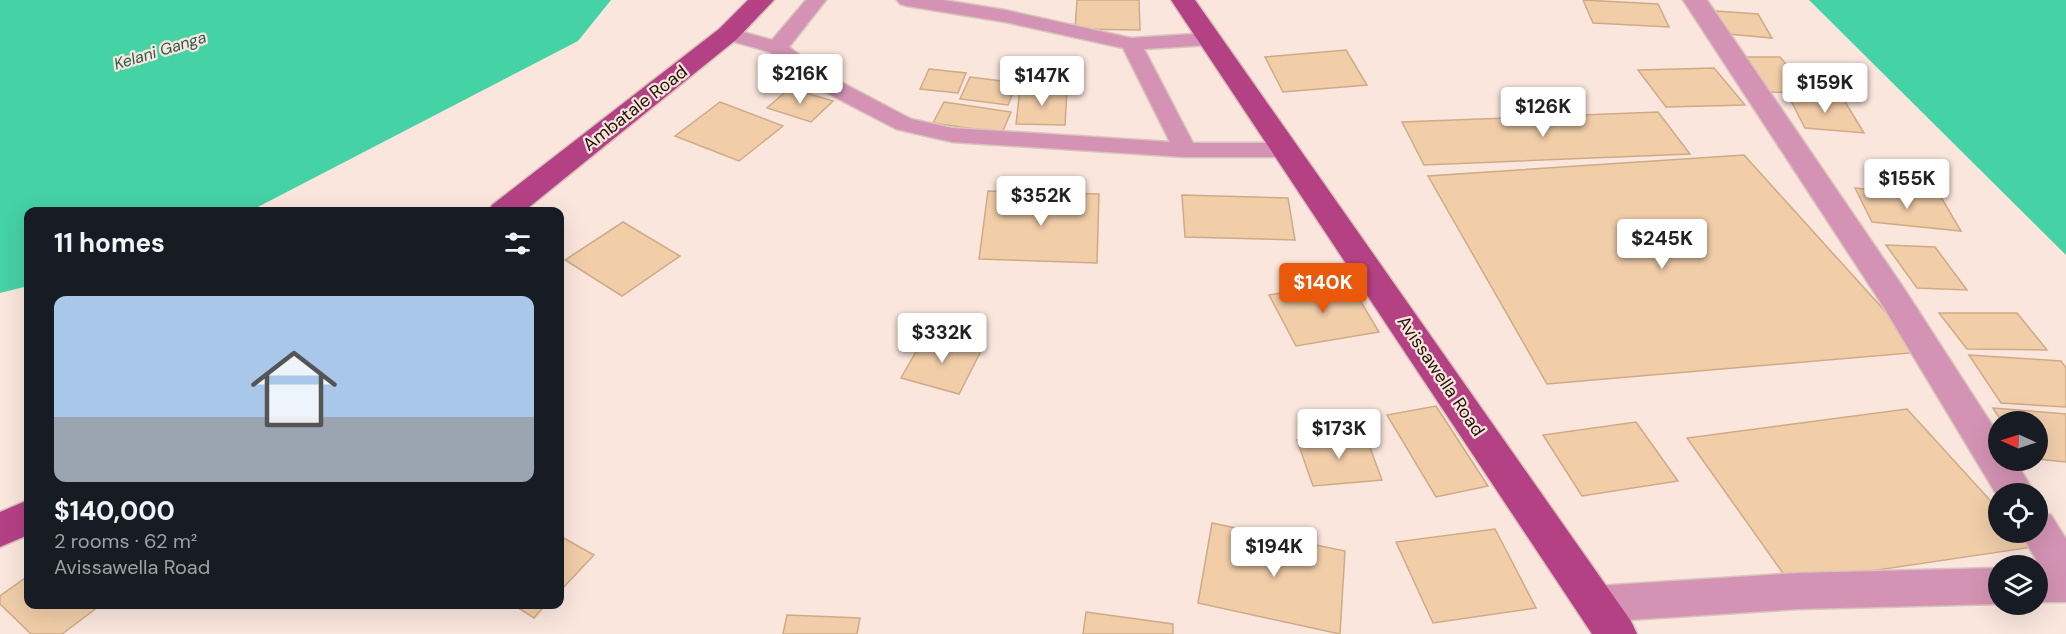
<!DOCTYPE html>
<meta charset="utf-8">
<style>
:root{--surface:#171b24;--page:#20242c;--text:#f1f3f6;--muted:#9ea1a6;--accent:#ea580c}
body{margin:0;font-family:"DM Sans",sans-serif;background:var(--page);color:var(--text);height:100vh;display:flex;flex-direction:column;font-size:22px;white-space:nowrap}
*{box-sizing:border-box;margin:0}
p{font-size:20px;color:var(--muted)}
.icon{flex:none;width:33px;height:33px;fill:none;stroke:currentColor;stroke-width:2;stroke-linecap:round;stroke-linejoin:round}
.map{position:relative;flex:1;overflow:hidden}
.sheet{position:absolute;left:24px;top:207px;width:540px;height:402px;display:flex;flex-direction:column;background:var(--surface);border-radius:12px;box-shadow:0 6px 24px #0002}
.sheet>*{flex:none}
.needle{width:39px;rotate:273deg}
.fabs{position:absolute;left:1988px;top:411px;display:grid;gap:12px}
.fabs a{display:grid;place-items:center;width:60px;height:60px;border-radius:50%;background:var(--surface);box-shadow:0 6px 24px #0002;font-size:30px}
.price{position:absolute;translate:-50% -51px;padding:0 14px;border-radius:6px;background:#fff;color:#222;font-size:20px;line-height:39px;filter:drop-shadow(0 2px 3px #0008)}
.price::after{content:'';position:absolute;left:50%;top:36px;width:18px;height:14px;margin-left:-9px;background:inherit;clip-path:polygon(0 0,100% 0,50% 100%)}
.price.current{background:var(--accent);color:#fff}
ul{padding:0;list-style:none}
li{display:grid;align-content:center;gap:12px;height:318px;padding:0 30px}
li span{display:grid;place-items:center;height:186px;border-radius:12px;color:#555}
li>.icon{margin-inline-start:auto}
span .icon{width:108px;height:108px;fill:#fffc;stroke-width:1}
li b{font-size:26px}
h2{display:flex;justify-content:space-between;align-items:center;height:72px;padding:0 30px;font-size:26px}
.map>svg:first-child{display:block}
.water{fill:#45d2a5}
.building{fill:#f1cda8;stroke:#ceab87;stroke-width:1.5}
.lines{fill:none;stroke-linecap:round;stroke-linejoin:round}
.lane-casing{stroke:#d8c4bb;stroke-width:3}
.street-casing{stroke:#d8c4bb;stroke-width:3}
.primary-casing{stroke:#d8c4bb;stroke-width:3}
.lane{fill:#d493b4;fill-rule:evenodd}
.street{fill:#d493b4;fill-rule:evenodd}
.primary{fill:#b54185;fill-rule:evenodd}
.labels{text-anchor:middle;stroke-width:4.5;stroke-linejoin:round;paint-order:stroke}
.far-water-label{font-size:16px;font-style:italic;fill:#275e4a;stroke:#fae6dd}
.street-label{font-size:18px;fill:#23130a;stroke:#fae6dd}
</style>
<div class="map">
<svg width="2066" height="634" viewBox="0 0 2066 634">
<rect width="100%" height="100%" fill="#fae6dd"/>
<path class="water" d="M0,0H611L578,41L250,211L28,212V286L0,293Z
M1809,0H2066V255Z"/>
<path class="building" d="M1077,0H1139L1140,30L1075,29Z
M1583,0L1658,4L1669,27L1593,23Z
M1716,11L1758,14L1772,38L1728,34Z
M1346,50L1367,85L1283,92L1265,57Z
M1737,57H1780L1810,93L1766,92Z
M1714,68L1745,105L1666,107L1638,70Z
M929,69L966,73L958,93L920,89Z
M970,77L1017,83L1008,105L960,99Z
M790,88L833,101L811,122L767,108Z
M1020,89L1067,90L1065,125L1016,124Z
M1788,95L1844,100L1864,133L1805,128Z
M720,102L783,126L739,161L675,136Z
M944,102L1011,112L1002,133L933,123Z
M1658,112L1690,154L1424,165L1402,122Z
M1744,155L1922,352L1547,384L1428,176Z
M1855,188L1941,197L1961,231L1872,222Z
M988,191L1099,194L1097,263L979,259Z
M1182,195L1288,198L1295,240L1185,237Z
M623,222L680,256L622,296L565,260Z
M1886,245L1935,247L1967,290L1917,288Z
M1349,282L1379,332L1296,346L1269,295Z
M1939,313H2017L2047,350L1967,349Z
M926,334L982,349L959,394L901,378Z
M1969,355L2061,361L2066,368V407L2001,403Z
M1436,406L1488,486L1436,497L1387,415Z
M1993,408L2066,414V462L2037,459V422H2002Z
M1907,409L1998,509V532H2020L2033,547L1790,583L1687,438Z
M1636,422L1678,481L1582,496L1543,435Z
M1365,434L1382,480L1313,486L1297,440Z
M1212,523L1345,551L1340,634L1198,603Z
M1495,529L1536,608L1433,623L1396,542Z
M560,536L594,555L560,591Z
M28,576V604H102L62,634H31L0,604V596Z
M512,604H546L534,618Z
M1086,612L1173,624V634H1083Z
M787,615L860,618L857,634H783Z"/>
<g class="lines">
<g class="lane-casing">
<path id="lane" d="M806,0H826L789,47L822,72L911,119L952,128L1170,142L1123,48L1005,22L907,6L900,4L897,0H943L1005,10L1131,38L1209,33L1216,35L1219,39L1216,43L1209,45L1144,49L1193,143H1285L1293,145L1297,150L1293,155L1285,157H1185L952,142L896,129L806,82L770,52L721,38L718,34L721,30L728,28L772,40Z"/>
</g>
<g class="street-casing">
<path id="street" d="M1683,0H1707L1905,290L1998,434V460H2015L2035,494H1998V497L1883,306Z
M2037,511L2051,515L2066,539V602H2037V566H2040L2020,532H2037Z
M1998,568V604L1799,609L1597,622L1582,617L1576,604L1582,591L1597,586L1799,573Z"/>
</g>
<g class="primary-casing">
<path id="primary" d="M748,0H774L737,39L523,212H488L492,205L719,29Z
M1171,0H1195L1631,621L1637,634H1592Z
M28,500V535L0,547V512Z"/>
</g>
<use href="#lane" class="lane"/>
<use href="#street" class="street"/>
<use href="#primary" class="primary"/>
</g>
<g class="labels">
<g class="far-water-label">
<text transform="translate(160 50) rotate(-17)" y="6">Kelani Ganga</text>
</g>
<g class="street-label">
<text transform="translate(635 108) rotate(-38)" y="6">Ambatale Road</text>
<text transform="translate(1441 376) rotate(56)" y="6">Avissawella Road</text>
</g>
</g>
</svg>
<div class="fabs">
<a><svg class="needle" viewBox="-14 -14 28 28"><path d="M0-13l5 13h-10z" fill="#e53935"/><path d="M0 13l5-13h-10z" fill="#9ea1a6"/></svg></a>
<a><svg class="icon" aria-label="locate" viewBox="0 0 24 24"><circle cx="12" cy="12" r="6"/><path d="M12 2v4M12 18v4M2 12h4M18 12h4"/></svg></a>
<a><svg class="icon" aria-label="layers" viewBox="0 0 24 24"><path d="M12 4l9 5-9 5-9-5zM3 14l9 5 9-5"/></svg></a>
</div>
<b class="price" style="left:800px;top:105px">$216K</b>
<b class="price" style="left:1042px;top:107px">$147K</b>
<b class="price" style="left:1825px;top:114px">$159K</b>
<b class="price" style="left:1543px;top:138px">$126K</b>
<b class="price" style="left:1907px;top:210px">$155K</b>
<b class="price" style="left:1041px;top:227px">$352K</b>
<b class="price" style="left:1662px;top:270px">$245K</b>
<b class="price current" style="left:1323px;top:314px">$140K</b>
<b class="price" style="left:942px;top:364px">$332K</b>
<b class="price" style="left:1339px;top:460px">$173K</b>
<b class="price" style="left:1274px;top:578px">$194K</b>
<section class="sheet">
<h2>11 homes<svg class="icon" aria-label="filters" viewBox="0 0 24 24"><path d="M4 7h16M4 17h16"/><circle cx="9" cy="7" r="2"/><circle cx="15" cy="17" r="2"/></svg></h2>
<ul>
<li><span style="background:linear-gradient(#a9c7e8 65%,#9aa5b1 0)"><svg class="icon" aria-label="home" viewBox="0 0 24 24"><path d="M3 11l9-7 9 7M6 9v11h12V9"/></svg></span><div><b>$140,000</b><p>2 rooms · 62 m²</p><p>Avissawella Road</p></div></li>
</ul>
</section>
</div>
